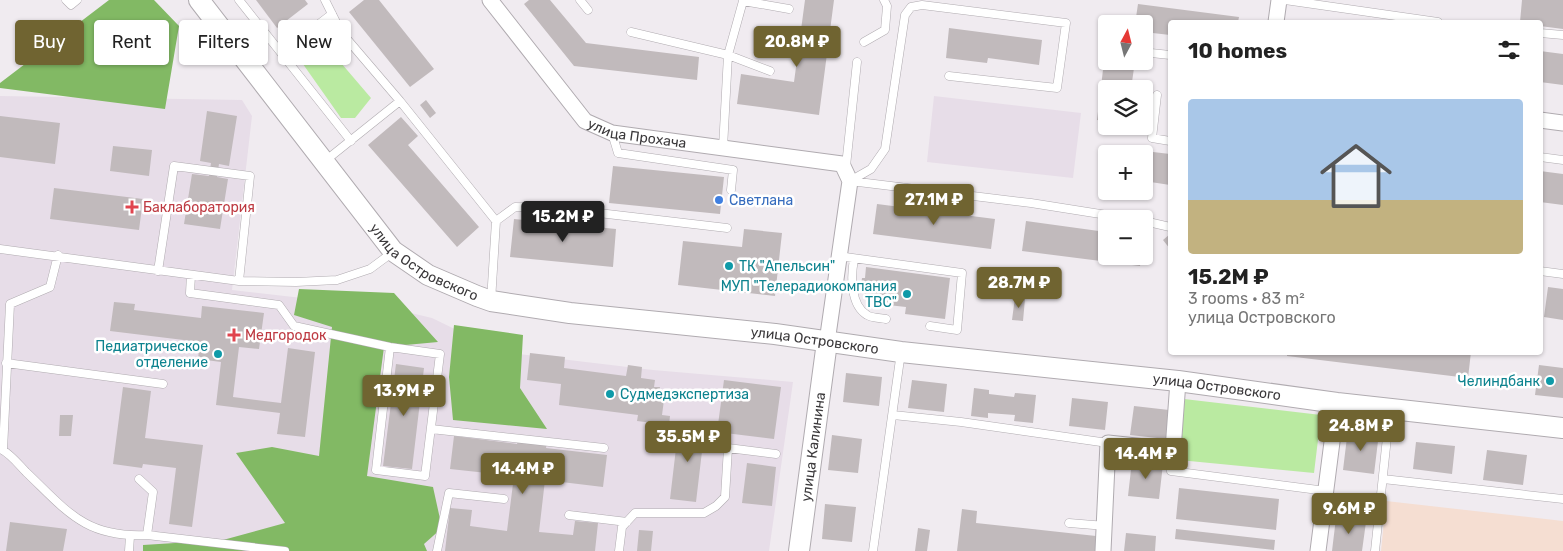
<!DOCTYPE html>
<meta charset="utf-8">
<style>
:root{--surface:#fff;--page:#f2f2f2;--text:#222;--muted:#767676;--accent:#706431}
body{margin:0;font-family:Rubik,sans-serif;background:var(--page);color:var(--text);height:100vh;display:flex;flex-direction:column;font-size:19px;white-space:nowrap}
*{box-sizing:border-box;margin:0}
p{font-size:16px;color:var(--muted)}
.icon{flex:none;width:28px;height:28px;fill:none;stroke:currentColor;stroke-width:2;stroke-linecap:round;stroke-linejoin:round}
.map{position:relative;flex:1;overflow:hidden}
.details{position:absolute;left:1168px;top:20px;width:375px;height:335px;display:flex;flex-direction:column;background:var(--surface);border-radius:5px;box-shadow:0 1px 4px #0004}
.details>*{flex:none}
.banner{position:absolute;left:15px;top:20px;width:475px;height:45px;display:flex;gap:10px}
.needle{width:32px;rotate:7deg}
.controls{position:absolute;left:1098px;top:15px;display:grid;gap:10px}
.controls a{display:grid;place-items:center;width:55px;height:55px;border-radius:5px;background:var(--surface);box-shadow:0 1px 4px #0004;font-size:25px}
.price{position:absolute;translate:-50% -42px;padding:0 11px;border-radius:5px;background:var(--accent);color:#fff;font-size:16px;line-height:32px;filter:drop-shadow(0 1px 2px #0008)}
.price::after{content:'';position:absolute;left:50%;top:30px;width:15px;height:11px;margin-left:-8px;background:inherit;clip-path:polygon(0 0,100% 0,50% 100%)}
.price.active{background:#222;color:#fff}
ul{padding:0;list-style:none}
li{display:grid;align-content:center;gap:10px;height:265px;padding:0 20px}
li span{display:grid;place-items:center;height:155px;border-radius:5px;color:#555}
li>.icon{margin-inline-start:auto}
span .icon{width:90px;height:90px;fill:#fffc;stroke-width:1}
li b{font-size:21px}
h2{display:flex;justify-content:space-between;align-items:center;height:60px;padding:0 20px;font-size:21px}
.pill{padding:0 18px;border-radius:5px;background:var(--surface);box-shadow:0 1px 4px #0004;font-size:18px;line-height:45px}
.pill.active{background:var(--accent);color:#fff}
.map>svg:first-child{display:block}
.built{fill:#e7dde8}
.education{fill:#f5ded2}
.green{fill:#baeaa1}
.forest{fill:#82b964}
.building{fill:#c1babc}
.lines{fill:none;stroke-linecap:round;stroke-linejoin:round}
.lane-casing{stroke:#b0abb0;stroke-width:9}
.street-casing{stroke:#b0abb0;stroke-width:17}
.secondary-casing{stroke:#b0abb0;stroke-width:22}
.lane{stroke:#fff;stroke-width:8}
.street{stroke:#fff;stroke-width:15}
.secondary{stroke:#fff;stroke-width:20}
.shop-dot{fill:#3f7fe0;stroke:#fff;stroke-width:2}
.health-dot{fill:#e0444e;stroke:#fff;stroke-width:2}
.culture-dot{fill:#0f9aa8;stroke:#fff;stroke-width:2}
.labels{text-anchor:middle;stroke-width:5;stroke-linejoin:round;paint-order:stroke}
.street-label{font-size:14px;fill:#3b393b;stroke:#fff}
.shop-label{font-size:14px;fill:#366cbe;stroke:#fff;text-anchor:start}
.health-label{font-size:14px;fill:#be3a42;stroke:#fff;text-anchor:start}
.culture-label{font-size:14px;fill:#0d838f;stroke:#fff;text-anchor:end}
</style>
<div class="map">
<svg width="1563" height="551" viewBox="0 0 1563 551">
<rect width="100%" height="100%" fill="#f0ebf0"/>
<path class="built" d="M0,96L242,100L252,116L232,290L390,308L432,318L502,352L653,370L793,382L769,551H0Z
M934,96L1081,113L1073,178L927,162Z"/>
<path class="education" d="M1386,501L1563,521V551H1381Z"/>
<path class="green" d="M318,36L371,98L355,118H341L298,57Z
M1184,399L1321,415L1314,473L1179,460Z"/>
<path class="forest" d="M109,0H154L179,26L165,109L0,88V83Z
M299,289L394,293L438,342L384,347L367,476L433,487L442,528L424,544L427,551H143V545L223,540L285,523L236,453L272,447L319,456L332,327L294,315Z
M454,325L523,335L520,388L547,429L453,420L449,377Z"/>
<path class="building" d="M256,0H305L308,4L277,28Z
M364,0H379L434,69L410,87L349,12Z
M529,0H550L586,43L699,57L697,80L574,66L524,4Z
M805,0H834L819,115L737,104L741,74L794,82Z
M1522,0H1563V29L1540,26V22H1520Z
M1138,4L1239,17L1238,22H1170V35L1144,32V24H1135Z
M949,28L1042,40L1039,65L988,58L987,63L946,58Z
M1540,51L1563,54V85L1540,82Z
M1105,53L1106,61H1135L1131,89H1106V121L1097,120Z
M426,100L436,113L430,118L420,105Z
M207,111L237,116L229,166L219,164L217,177L228,179L220,229L184,224L192,174L209,176L211,163L200,161Z
M0,116L60,123L55,164L0,157Z
M401,117L418,136L408,145L479,227L457,247L368,145Z
M113,146L152,150L149,176L110,171Z
M1119,148L1170,154V185L1144,181V154H1118Z
M613,166L724,177L720,214L609,203Z
M1540,171L1563,174V205L1540,202Z
M54,188L143,199L139,230L50,219Z
M877,204L995,219L991,249L873,234Z
M514,219L616,229L613,267L510,257Z
M1026,221L1106,232V256H1142L1140,266L1022,251Z
M744,229L782,233L775,296L678,285L683,241L742,247Z
M1170,234V249L1163,240Z
M866,267L950,278L945,319L905,314L906,307L870,303L861,286L862,278H865Z
M1548,287L1563,289V320L1544,317Z
M1015,297L1025,299L1023,321L1012,320Z
M114,302L135,304L134,310L201,318L202,306L264,313L259,349L239,347L233,397L281,403L288,348L315,352L305,437L277,434L280,413L216,405L221,362L198,359L200,342L110,331Z
M1287,352H1471L1468,378L1287,356Z
M530,353L565,357L564,368L626,376L628,365L642,367L641,378L655,380L654,387H660L658,400H664L662,415L670,416L669,425L637,421L638,415L559,405L561,384L527,380Z
M396,364L424,368L412,469L383,466Z
M1539,365L1563,368V398L1535,395Z
M846,373L882,377L879,406L843,402Z
M724,380L781,387L774,439L717,432Z
M912,380L947,384L944,412L908,408Z
M123,387L151,391L145,438L203,445L192,527L169,524L176,468L143,464L142,468L113,464Z
M974,388L989,390V394L1014,397L1015,393L1036,395L1033,423L1014,421L1015,415L988,413V418L971,416Z
M1072,398L1108,402L1105,430L1069,426Z
M1134,406L1169,410L1166,439L1130,435Z
M60,415H73L71,436H59Z
M679,423L705,426L696,502L670,499Z
M1348,429L1379,433L1374,474L1343,470Z
M832,435L862,439L858,473L828,470Z
M454,436L517,444L518,440L547,443L546,448L607,455L603,487L545,480L539,532L573,535L575,521L598,523L595,551H445L450,508L472,510L470,526L507,531L514,476L450,469Z
M1416,442L1455,446L1452,474L1413,469Z
M1487,450L1527,455L1523,485L1483,480Z
M1132,461L1163,464L1159,499L1128,496Z
M747,463L776,467L772,506L742,503Z
M1179,488L1279,499L1276,530L1176,519Z
M825,504L856,507L852,542L822,539Z
M962,509L977,511L976,523L1096,536L1095,551H957Z
M1336,518L1366,522L1362,551H1332Z
M10,522L67,529L63,551H6Z
M918,528L930,530L927,551H915Z
M1176,529L1275,540L1274,550L1175,539Z
M639,530L653,531L651,551H637Z
M1126,533L1156,536L1155,551H1124Z"/>
<g class="lines">
<g class="lane-casing">
<path id="lane" d="M66,0L71,5L77,0
M239,0L351,141
M325,0L341,32L400,101L496,221L491,301
M580,0L588,10
M1285,0L1438,22
M631,32L728,55L770,71
M1540,33L1563,35
M864,42L885,30L887,6L884,0
M281,53L332,14
M1151,53L1170,55
M1157,95L1152,138L1170,141
M612,133L618,153L733,170L731,190
M723,148L728,55L743,1L789,9
M1540,157L1563,160
M325,161L400,101
M846,166L857,62
M850,181L871,169L885,149L905,15L911,7L922,5L1066,23L1057,88L949,76
M850,181L1031,203L1132,219
M496,221L515,207L556,208L727,228
M1144,221L1170,227
M0,249L239,281L296,282L337,280L370,269L393,252
M838,256L962,273L957,330L930,326
M854,259C851,275 850,305 867,315C871,318 881,318 886,319
M158,271L174,166L250,176L239,281
M1540,271L1563,274
M191,275L190,293L279,305L294,326L390,347L440,354L425,476L376,470L390,347
M6,363L163,384
M893,415L961,422L1108,443
M431,429L604,448
M0,449C9,452 19,465 26,472C67,511 85,538 147,535L285,551
M3,450L10,304L50,287L58,255
M1173,450L1171,471L1326,491
M139,479L153,492L147,535
M1383,479L1563,499
M569,515L627,522
M1069,523L1106,526
M129,551L130,536
M437,551L449,493L504,499
M619,551L622,527L635,513H704L716,506L725,497L728,448L776,454
M873,551L901,352
M1375,551L1390,409"/>
</g>
<g class="street-casing">
<g id="street">
<path id="s1" d="M490,0L585,121L612,133L842,164L850,181L827,342"/>
<path d="M1276,22L1279,0"/>
<path d="M1540,120L1563,123"/>
<path d="M1103,551L1108,443L1173,450L1178,381"/>
<path d="M1318,551L1337,403"/>
</g>
</g>
<g class="secondary-casing">
<g id="secondary">
<path id="s2" d="M199,0L393,251L428,275L477,296L491,301L570,313L775,334L901,352L1178,381L1337,403L1563,428"/>
<path id="s3" d="M799,551L827,342"/>
</g>
</g>
<use href="#lane" class="lane"/>
<use href="#street" class="street"/>
<use href="#secondary" class="secondary"/>
</g>
<circle class="shop-dot" cx="719" cy="200" r="5"/>
<g class="health-dot">
<path d="M129.5 199.5h5v5h5v5h-5v5h-5v-5h-5v-5h5z"/>
<path d="M231.5 327.5h5v5h5v5h-5v5h-5v-5h-5v-5h5z"/>
</g>
<g class="culture-dot">
<circle cx="729" cy="266" r="5"/>
<circle cx="907" cy="294" r="5"/>
<circle cx="218" cy="354" r="5"/>
<circle cx="1550" cy="381" r="5"/>
<circle cx="610" cy="394" r="5"/>
</g>
<g class="labels">
<g class="street-label">
<text dy="5" stroke="none"><textPath href="#s1" startOffset="208">улица Прохача</textPath></text>
<text dy="5" stroke="none"><textPath href="#s2" startOffset="349">улица Островского</textPath></text>
<text dy="5" stroke="none"><textPath href="#s2" startOffset="754">улица Островского</textPath></text>
<text dy="5" stroke="none"><textPath href="#s2" startOffset="1159">улица Островского</textPath></text>
<text dy="5" stroke="none"><textPath href="#s3" startOffset="105">улица Калинина</textPath></text>
</g>
<g class="shop-label">
<text x="729" y="205">Светлана</text>
</g>
<g class="health-label">
<text x="143" y="212">Баклаборатория</text>
<text x="245" y="340">Медгородок</text>
</g>
<g class="culture-label">
<text x="739" y="271" text-anchor="start">ТК "Апельсин"</text>
<text x="897" y="291">МУП "Телерадиокомпания<tspan x="897" dy="16">ТВС"</tspan></text>
<text x="208" y="351">Педиатрическое<tspan x="208" dy="16">отделение</tspan></text>
<text x="1540" y="386">Челиндбанк</text>
<text x="620" y="399" text-anchor="start">Судмедэкспертиза</text>
</g>
</g>
</svg>
<div class="controls">
<a><svg class="needle" viewBox="-14 -14 28 28"><path d="M0-13l5 13h-10z" fill="#e53935"/><path d="M0 13l5-13h-10z" fill="#767676"/></svg></a>
<a><svg class="icon" aria-label="layers" viewBox="0 0 24 24"><path d="M12 4l9 5-9 5-9-5zM3 14l9 5 9-5"/></svg></a>
<a>+</a>
<a>−</a>
</div>
<b class="price" style="left:797px;top:68px">20.8M ₽</b>
<b class="price" style="left:934px;top:226px">27.1M ₽</b>
<b class="price active" style="left:563px;top:243px">15.2M ₽</b>
<b class="price" style="left:1019px;top:309px">28.7M ₽</b>
<b class="price" style="left:404px;top:417px">13.9M ₽</b>
<b class="price" style="left:1361px;top:452px">24.8M ₽</b>
<b class="price" style="left:688px;top:463px">35.5M ₽</b>
<b class="price" style="left:1146px;top:480px">14.4M ₽</b>
<b class="price" style="left:523px;top:495px">14.4M ₽</b>
<b class="price" style="left:1349px;top:535px">9.6M ₽</b>
<div class="banner">
<a class="pill active">Buy</a>
<a class="pill">Rent</a>
<a class="pill">Filters</a>
<a class="pill">New</a>
</div>
<section class="details">
<h2>10 homes<svg class="icon" aria-label="filters" viewBox="0 0 24 24"><path d="M4 7h16M4 17h16"/><circle cx="9" cy="7" r="2"/><circle cx="15" cy="17" r="2"/></svg></h2>
<ul>
<li><span style="background:linear-gradient(#a9c7e8 65%,#c2b280 0)"><svg class="icon" aria-label="home" viewBox="0 0 24 24"><path d="M3 11l9-7 9 7M6 9v11h12V9"/></svg></span><div><b>15.2M ₽</b><p>3 rooms · 83 m²</p><p>улица Островского</p></div></li>
</ul>
</section>
</div>
